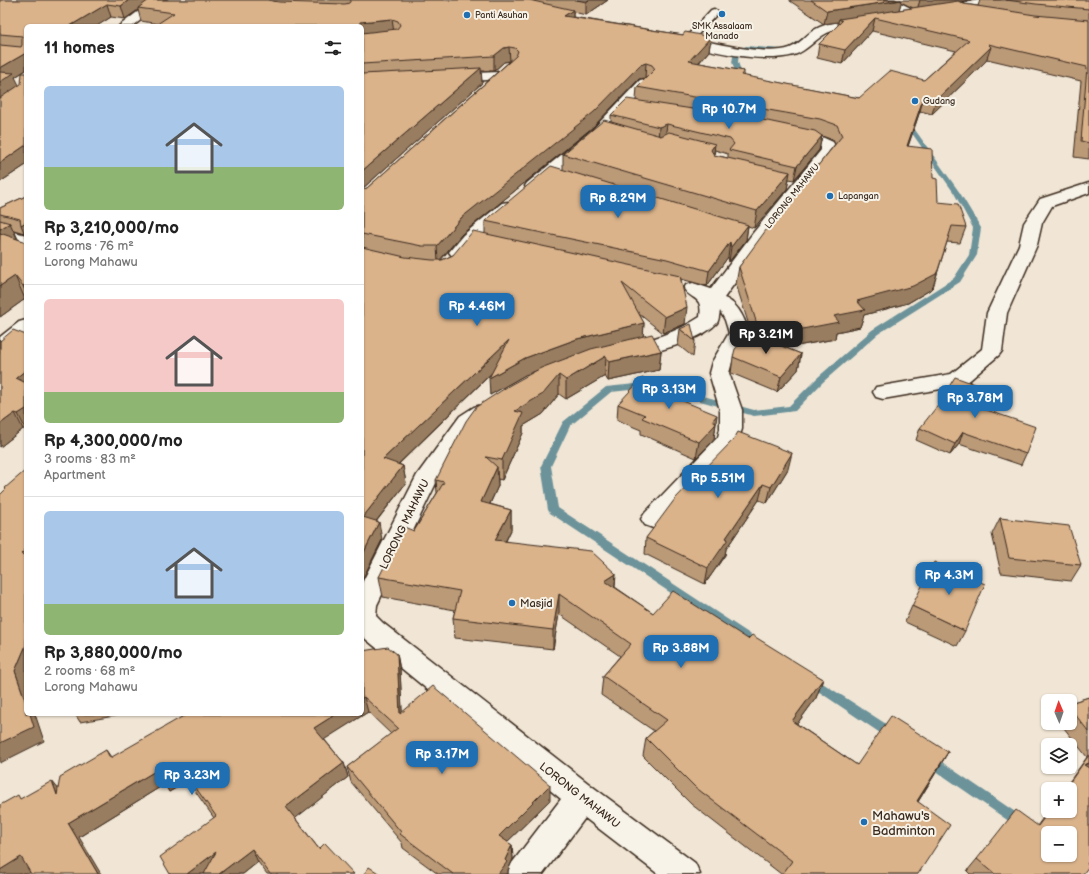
<!DOCTYPE html>
<meta charset="utf-8">
<style>
:root{--surface:#fff;--page:#f6f6f6;--text:#222;--muted:#767676;--line:#e0e0e0;--accent:#1f6fb2}
body{margin:0;font-family:"Balsamiq Sans",sans-serif;background:var(--page);color:var(--text);height:100vh;display:flex;flex-direction:column;font-size:15px;white-space:nowrap}
*{box-sizing:border-box;margin:0}
p{font-size:13px;color:var(--muted)}
.icon{flex:none;width:22px;height:22px;fill:none;stroke:currentColor;stroke-width:2;stroke-linecap:round;stroke-linejoin:round}
.map{position:relative;flex:1;overflow:hidden}
.drawer{position:absolute;left:24px;top:24px;width:340px;height:692px;display:flex;flex-direction:column;background:var(--surface);border-radius:6px;box-shadow:0 1px 3px #0004}
.drawer>*{flex:none}
.needle{width:26px;rotate:358deg}
.tools{position:absolute;left:1041px;top:694px;display:grid;gap:8px}
.tools a{display:grid;place-items:center;width:36px;height:36px;border-radius:6px;background:var(--surface);box-shadow:0 1px 3px #0004;font-size:20px}
.price{position:absolute;translate:-50% -34px;padding:0 9px;border-radius:8px;background:var(--accent);color:#fff;font-size:13px;line-height:26px;filter:drop-shadow(0 1px 2px #0008)}
.price::after{content:'';position:absolute;left:50%;top:24px;width:12px;height:9px;margin-left:-6px;background:inherit;clip-path:polygon(0 0,100% 0,50% 100%)}
.price.current{background:#222;color:#fff}
ul{padding:0;list-style:none}
li{display:grid;align-content:center;gap:8px;height:212px;padding:0 20px}
li+li{border-top:1px solid var(--line)}
li span{display:grid;place-items:center;height:124px;border-radius:6px;color:#555}
li>.icon{margin-inline-start:auto}
span .icon{width:72px;height:72px;fill:#fffc;stroke-width:1}
li b{font-size:17px}
h2{display:flex;justify-content:space-between;align-items:center;height:48px;padding:0 20px;font-size:17px}
.map>svg:first-child{display:block}
.lines{fill:none;stroke-linecap:round;stroke-linejoin:round}
.stream{fill:#6c929a;fill-rule:evenodd}
.lane-casing{stroke:#3b2a1e;stroke-width:3}
.street-casing{stroke:#3b2a1e;stroke-width:3}
.highway-casing{stroke:#3b2a1e;stroke-width:3}
.lane{fill:#f7f3e8;fill-rule:evenodd}
.street{fill:#f7f3e8;fill-rule:evenodd}
.highway{fill:#f7f3e8;fill-rule:evenodd}
.wall{fill:#bb9a78;stroke:#3b2a1e;fill-rule:evenodd}
.shaded-wall{fill:#997d61;stroke:#3b2a1e}
.building{fill:#dab38b;stroke:#3b2a1e;fill-rule:evenodd}
.poi-dot{fill:#1f6fb2;stroke:#f7f3e8;stroke-width:1.5}
.labels{text-anchor:middle;stroke-width:4;stroke-linejoin:round;paint-order:stroke}
.far-poi-label{font-size:9px;fill:#3b2a1e;stroke:#f7f3e8;text-anchor:start}
.far-street-label{font-size:9px;fill:#3b2a1e;stroke:#f7f3e8}
.street-label{font-size:11px;fill:#3b2a1e;stroke:#f7f3e8}
.poi-label{font-size:11px;fill:#3b2a1e;stroke:#f7f3e8;text-anchor:start}
.near-poi-label{font-size:13px;fill:#3b2a1e;stroke:#f7f3e8;text-anchor:start}
</style>
<div class="map">
<svg width="1089" height="874" viewBox="0 0 1089 874">
<rect width="100%" height="100%" fill="#f1e6d5"/>
<filter id="ink" filterUnits="userSpaceOnUse"><feTurbulence type="fractalNoise" baseFrequency=".025" numOctaves="2"/><feDisplacementMap in="SourceGraphic" scale="8" xChannelSelector="R" yChannelSelector="G"/><feConvolveMatrix kernelMatrix="1 2 1 2 8 2 1 2 1" color-interpolation-filters="sRGB"/></filter>
<g filter="url(#ink)">
<g class="lines">
<path class="stream" d="M809,33L812,35L811,36L794,49L782,53L747,50L739,54L738,62L742,74L737,80L732,79L736,74L732,62L734,52L746,46L782,49L790,47Z
M902,124L913,127L960,193L981,228L977,255L960,282L878,334L823,382L795,411L754,416L657,389L656,387L660,384L754,410L789,406L817,378L872,330L954,278L969,255L973,228L954,193L909,129L902,126Z
M645,383L648,384L649,386L648,388L611,392L570,426L551,466L558,508L762,642L763,645L762,648L758,650L754,648L550,513L548,510L541,466L563,422L606,387Z
M810,675L897,731L899,735L897,739L893,740L889,739L806,683L804,680L806,677Z
M930,754L1024,818L1026,822L1024,826L1020,828L1016,826L926,764L924,760L926,756Z"/>
<g class="lane-casing">
<path id="lane" d="M714,9L719,12L717,14L690,43H684L682,41L684,39L711,10Z"/>
</g>
<g class="street-casing">
<path id="street" d="M880,0H895L920,13L922,16L920,19H912L882,3Z
M979,0H1000L998,3L943,16L939,15L937,12L939,9Z
M865,19L869,20L871,23L869,26C855,29 840,27 827,33C815,39 807,51 794,55C760,64 714,51 681,44L676,43L675,40L676,37L681,36C708,41 765,57 790,48C800,44 806,35 814,30C829,21 848,21 865,19Z
M499,72L504,73L506,76L504,79L452,82L447,81L445,78L447,75L452,74Z
M645,79L650,80L652,83L650,86L604,134L539,189L533,191L527,189L525,186L527,183L594,128L640,80Z
M792,131L822,137L833,142L837,150L765,241L724,298C738,303 745,319 749,333L732,362L729,373L742,410V429L739,438L730,454L661,525L653,528L645,525L641,519L645,513L718,437L720,429V410L709,373L712,362L729,333L725,320L720,311C719,315 719,320 717,323C701,341 652,353 629,358L622,356L619,352L622,348C649,340 676,333 700,317C703,295 692,301 684,289L686,285L693,283L711,289L753,233L821,150V147L813,144L787,138L785,135L787,132Z
M1089,183V193L1052,206L1042,223L1037,245L1007,313L1002,351L999,355L964,385L883,399L876,397L873,392L876,387L951,374L982,349L987,313L1019,245L1024,223L1040,199Z
M508,202L514,203L516,207L514,211L475,243L464,256L458,257L452,256L449,252L463,235L502,203Z
M0,228L26,235V245L0,238Z
M26,320V336L7,351L0,353V337L19,322Z
M482,405L490,407L493,412L490,417L476,426L438,479L377,605L376,616L383,623L593,787L695,863L700,874H658L585,818L543,874H507L512,863L561,799L362,636V583L417,475L460,416L474,407Z"/>
</g>
<g class="highway-casing">
<path id="highway" d="M153,0H167L133,26H119Z"/>
</g>
<use href="#lane" class="lane"/>
<use href="#street" class="street"/>
<use href="#highway" class="highway"/>
</g>
<path class="wall" d="M0,0H608L586,15L573,12V17L683,35L711,37L709,51L699,63L744,71V76L859,98L924,80L956,51L872,31L842,64L817,58L819,44L838,26V22L824,24L790,1V0H971L960,2L964,4L978,6L980,0H1089V159L1074,157L1081,81L987,59L986,61L932,114L920,111L908,146L933,178L938,202L966,227L960,243L947,242L933,287L930,290L908,303L864,315L860,327L836,332L835,339L786,348L801,354L798,370L777,392L731,373L733,357L752,335L736,284L739,267L835,144L833,140L822,136L819,150L794,180L789,179L787,189L754,228L748,226L746,240L729,262L728,257L707,286L681,279L685,324L663,333L639,314L644,323L643,336L661,351L659,370L608,381L605,376L566,399L559,394L543,414L523,426V433L502,480L498,479V486L490,504L511,510V530L506,541L616,574L615,587L653,613L748,639L823,679L816,698L797,724L857,765L948,752L918,802V874H781L691,804L643,756L646,738L654,731L601,695L603,676L620,656L559,614L553,649L455,638L453,618L455,610L383,597L379,577L414,531L437,493L436,480L534,371L525,375L490,395L491,374L399,464L403,466L406,483L376,522L382,540L362,580V190L367,188L510,61L504,62L494,71H481L482,83L362,189V26L158,24L141,21L138,10L125,19L111,17L15,77L26,165L0,182ZM901,2L913,8L899,10ZM645,78H646L637,87L636,100L611,115V122L563,154V170L485,221V233L453,255L442,260H441L462,234L593,127L639,79ZM715,150L728,154V158L714,155Z
M26,196L24,233L14,230L18,239L26,242V299H25L0,317V208Z
M680,329L695,341L693,357L678,345Z
M26,335V430L23,429L0,447V341Z
M673,397L716,423L714,439L713,441L696,458L641,434V430L617,420L618,404Z
M983,401L979,408L1026,454L1021,465L959,444L950,455L916,440L920,428Z
M788,469L767,503L759,500L726,549L725,555L705,584L645,554L646,538L698,478V476Z
M1000,518L1081,565L1071,581L1001,573L992,534Z
M912,606L965,631L957,646L905,622Z
M362,651L397,654L400,670L402,712L550,800L507,842L512,845L513,859L508,870V874H438L403,848L402,843L351,782L347,767L391,734L368,712L324,739L344,763L348,777L295,818L319,849L354,874H267L258,862L243,874H170L214,818L188,781L169,792L165,784L79,837L30,873L21,799L58,789L106,750L111,757L362,714Z
M1089,697V861L1087,864L1083,874H970L967,871L977,859L1037,826L1048,811H1070V789H1064L1087,757L1060,723H1070V703Z
M75,714H126L80,722Z"/>
<path class="shaded-wall" d="M129,0H151L138,8V10L125,19L121,6Z
M589,0H608L586,15V2Z
M902,0L898,13L842,21L839,19L838,22L824,24L827,11Z
M920,0H971L917,10Z
M107,4L111,17L97,26H70Z
M573,10V23L564,16Z
M875,18L872,31L842,64L845,50Z
M392,19L394,33L362,36V26H359L360,22Z
M711,37L709,51L687,75L689,61Z
M509,47L510,61L504,62L494,71V56L504,48Z
M991,47L986,61L932,114L936,100Z
M26,53V70L15,77L20,87L0,100V68Z
M646,63L645,78L639,79L593,127L462,234L438,262L437,246L461,218L640,65Z
M481,68L482,83L362,189V171Z
M924,96L920,111L903,161L907,146Z
M667,124L665,138L658,141L659,127Z
M822,136L819,150L794,180L797,166Z
M715,144L713,161L711,150Z
M26,145V165L0,182V163Z
M790,172L787,189L754,228L757,211Z
M26,222V237L21,225Z
M10,223L20,245L0,243V229Z
M748,225L746,240L729,262L731,247Z
M730,242L728,257L707,286L709,271Z
M938,270L933,287L930,290L908,303L864,315L860,327L836,332L835,339L758,353L761,337L834,316L857,301Z
M15,276L25,299L0,317V286Z
M26,284V293L23,286Z
M687,307L685,324L663,333L665,317Z
M644,323L643,340L576,356L525,375L490,395L489,378L525,358L577,339Z
M509,340V356L386,476L383,459Z
M661,351L659,370L608,381L609,362Z
M801,354L798,370L777,392L781,377Z
M606,356L605,376L566,399V380Z
M26,370V392L16,378Z
M559,375V394L543,414L523,426V433L502,480V460L515,411Z
M988,389L983,401L973,419L978,407Z
M674,392L672,408L671,396Z
M26,409V430L18,414Z
M15,413L23,429L0,447V424Z
M717,415L714,439L713,441L696,458L699,442L712,421Z
M963,432L959,444L950,455L955,444Z
M792,453L788,469L767,503L771,487Z
M403,466L406,483L366,534L363,517Z
M497,467L498,486L482,521L481,502Z
M763,484L759,500L726,549L725,555L705,584L708,568L726,538Z
M511,510V530L496,560L495,540Z
M379,522L382,540L362,580V556Z
M26,549V563L21,554Z
M616,574L614,593L605,581Z
M559,594V614L553,649V630Z
M26,645V703L15,671Z
M397,654L400,670L403,729L400,714Z
M823,679L816,698L786,739L792,721Z
M364,697L368,712L319,743L314,728L336,714H362V698Z
M30,714H35L44,741L0,763V743Z
M948,752L937,771L907,819L917,801Z
M344,763L348,777L292,821L286,807Z
M1089,763V773L1084,765Z
M180,766L188,781L169,792L165,784L79,837L101,874H98L68,823L157,770Z
M52,781L63,795H57Z
M550,785V800L500,849L499,836Z
M512,845L513,859L508,870V874H498L505,860Z
M252,849L258,862L243,874H219Z
M216,852L212,874H187Z
M21,857L33,871L28,874H0V870Z"/>
<path class="building" d="M0,0H129L121,6L107,4L70,26H26V53L0,68V45L21,47L22,45V36L0,34Z
M149,0H267L279,2L345,4L349,3L351,0H529L573,10L564,16L683,35L685,32L711,37L689,61L744,71L741,75L859,98L890,71L924,80L969,40L875,18L845,50L819,44L842,21L839,19L958,1L964,4L1035,15L1089,20V143L1081,141L1087,67L988,44L991,47L936,100L924,96L907,146L932,149L933,178L937,179L938,202L958,204L966,227L952,226L938,270L936,274L913,286L857,301L865,310L834,316L839,322L761,337L739,267L769,226L842,136L837,125L820,119L637,87L655,69L652,65L646,63L640,65L594,112L461,218L437,246H422L362,234V190L367,188L516,56L518,51L515,48L509,47L504,48L494,56L362,64V33L397,29L400,25L398,21L392,19L360,22L359,26H154L174,13L138,8Z
M577,0H589L586,2Z
M811,0H901L827,11Z
M1006,0H1089V9L1036,4Z
M481,68L362,171V74Z
M0,72L14,73L0,82Z
M22,73H26V145L0,163V98L21,84Z
M627,99L758,119L815,131L822,136L797,166L729,150L734,144L730,139L667,124L659,127L611,115Z
M604,120L661,136L669,132L715,144L711,150L714,155L790,172L757,211L563,154Z
M551,166L748,225L731,247L730,242L709,271L667,259L485,221Z
M26,196V222L21,225L20,219L0,214V208Z
M0,220L10,223L0,229Z
M473,231L680,276L687,307L665,317L622,283L644,323L577,339L525,358L489,378L509,340L383,459L403,466L363,517L379,522L362,556V247L405,257L432,260H442L453,255Z
M0,233L26,242V284L23,286L15,276L0,286Z
M691,324L695,341L680,329Z
M13,330L26,335V370L16,378L26,383V409L18,414L15,413L0,424V341Z
M652,334L661,351L609,362L606,356L566,380L559,375L543,394L515,411L523,413L502,460L486,457L497,467L481,502L511,510L495,540L591,551L616,574L605,581L653,613L673,591L748,639L752,635L823,679L792,721L857,765L891,716L948,752L917,801L950,825L918,874H786L784,872L792,861L695,787L646,738L667,720L603,676L631,644L559,594L553,630L453,618L460,591L379,577L404,527L414,531L444,482L436,480L466,421L476,407L510,385L541,368L591,349Z
M751,334L801,354L781,377L733,357L735,349Z
M955,377L988,389L978,407L1036,427L1026,454L963,432L955,444L920,428L935,409Z
M642,378L674,392L671,396L717,415L712,421L716,423L715,425L699,442L642,418L645,415L618,404Z
M738,432L792,453L771,487L763,484L726,538L728,539L708,568L646,538L675,499L696,477L700,479L698,476L734,439Z
M26,470V549L21,554L26,556V645L15,671L26,703V714H30L34,727L0,743V495L6,489L5,488Z
M1000,518L1069,526L1081,565L1009,558Z
M934,562L985,584L965,631L912,606Z
M388,647L397,654L400,714L433,686L550,785L499,836L512,845L505,860L507,862L498,874H453L400,834L401,832L347,767L398,728L364,697L362,698V651Z
M1089,697V732L1070,708V703Z
M187,714H336L314,728L344,763L286,807L319,849L325,843L354,874H270L252,849L219,874H204L216,852L187,874H170L160,857L216,816L180,766L161,778L157,770L68,823L98,874H31L21,857L0,870V805L18,795L20,799L52,781L57,795L60,777L106,750L110,758Z
M1089,755V763L1084,765L1089,768V861L1087,864L1089,866L1083,874H995L977,859L1016,810L1038,826L1049,811H1070V789H1065ZM1048,833H1070V855H1048Z
M369,867L380,874H364Z"/>
</g>
<g class="poi-dot">
<circle cx="722" cy="14" r="4"/>
<circle cx="467" cy="15" r="4"/>
<circle cx="915" cy="101" r="4"/>
<circle cx="830" cy="196" r="4"/>
<circle cx="512" cy="603" r="4"/>
<circle cx="864" cy="822" r="4"/>
</g>
<g class="labels">
<g class="far-poi-label">
<text x="475" y="18">Panti Asuhan</text>
<text x="722" y="29" text-anchor="middle">SMK Assalaam<tspan x="722" dy="10">Manado</tspan></text>
<text x="923" y="104">Gudang</text>
<text x="838" y="199">Lapangan</text>
</g>
<g class="far-street-label">
<text transform="translate(792 196) rotate(-51)" y="3">LORONG MAHAWU</text>
</g>
<g class="street-label">
<text transform="translate(404 524) rotate(-64)" y="4">LORONG MAHAWU</text>
<text transform="translate(580 795) rotate(38)" y="4">LORONG MAHAWU</text>
</g>
<g class="poi-label">
<text x="520" y="607">Masjid</text>
</g>
<g class="near-poi-label">
<text x="872" y="820">Mahawu's<tspan x="872" dy="15">Badminton</tspan></text>
</g>
</g>
</svg>
<div class="tools">
<a><svg class="needle" viewBox="-14 -14 28 28"><path d="M0-13l5 13h-10z" fill="#e53935"/><path d="M0 13l5-13h-10z" fill="#767676"/></svg></a>
<a><svg class="icon" aria-label="layers" viewBox="0 0 24 24"><path d="M12 4l9 5-9 5-9-5zM3 14l9 5 9-5"/></svg></a>
<a>+</a>
<a>−</a>
</div>
<b class="price" style="left:729px;top:130px">Rp 10.7M</b>
<b class="price" style="left:618px;top:219px">Rp 8.29M</b>
<b class="price" style="left:477px;top:327px">Rp 4.46M</b>
<b class="price current" style="left:766px;top:355px">Rp 3.21M</b>
<b class="price" style="left:669px;top:410px">Rp 3.13M</b>
<b class="price" style="left:975px;top:419px">Rp 3.78M</b>
<b class="price" style="left:718px;top:499px">Rp 5.51M</b>
<b class="price" style="left:949px;top:596px">Rp 4.3M</b>
<b class="price" style="left:681px;top:669px">Rp 3.88M</b>
<b class="price" style="left:442px;top:775px">Rp 3.17M</b>
<b class="price" style="left:192px;top:796px">Rp 3.23M</b>
<section class="drawer">
<h2>11 homes<svg class="icon" aria-label="filters" viewBox="0 0 24 24"><path d="M4 7h16M4 17h16"/><circle cx="9" cy="7" r="2"/><circle cx="15" cy="17" r="2"/></svg></h2>
<ul>
<li><span style="background:linear-gradient(#a9c7e8 65%,#8fb573 0)"><svg class="icon" aria-label="home" viewBox="0 0 24 24"><path d="M3 11l9-7 9 7M6 9v11h12V9"/></svg></span><div><b>Rp 3,210,000/mo</b><p>2 rooms · 76 m²</p><p>Lorong Mahawu</p></div></li>
<li><span style="background:linear-gradient(#f6c9c9 75%,#8fb573 0)"><svg class="icon" aria-label="home" viewBox="0 0 24 24"><path d="M3 11l9-7 9 7M6 9v11h12V9"/></svg></span><div><b>Rp 4,300,000/mo</b><p>3 rooms · 83 m²</p><p>Apartment</p></div></li>
<li><span style="background:linear-gradient(#a9c7e8 75%,#8fb573 0)"><svg class="icon" aria-label="home" viewBox="0 0 24 24"><path d="M3 11l9-7 9 7M6 9v11h12V9"/></svg></span><div><b>Rp 3,880,000/mo</b><p>2 rooms · 68 m²</p><p>Lorong Mahawu</p></div></li>
</ul>
</section>
</div>
